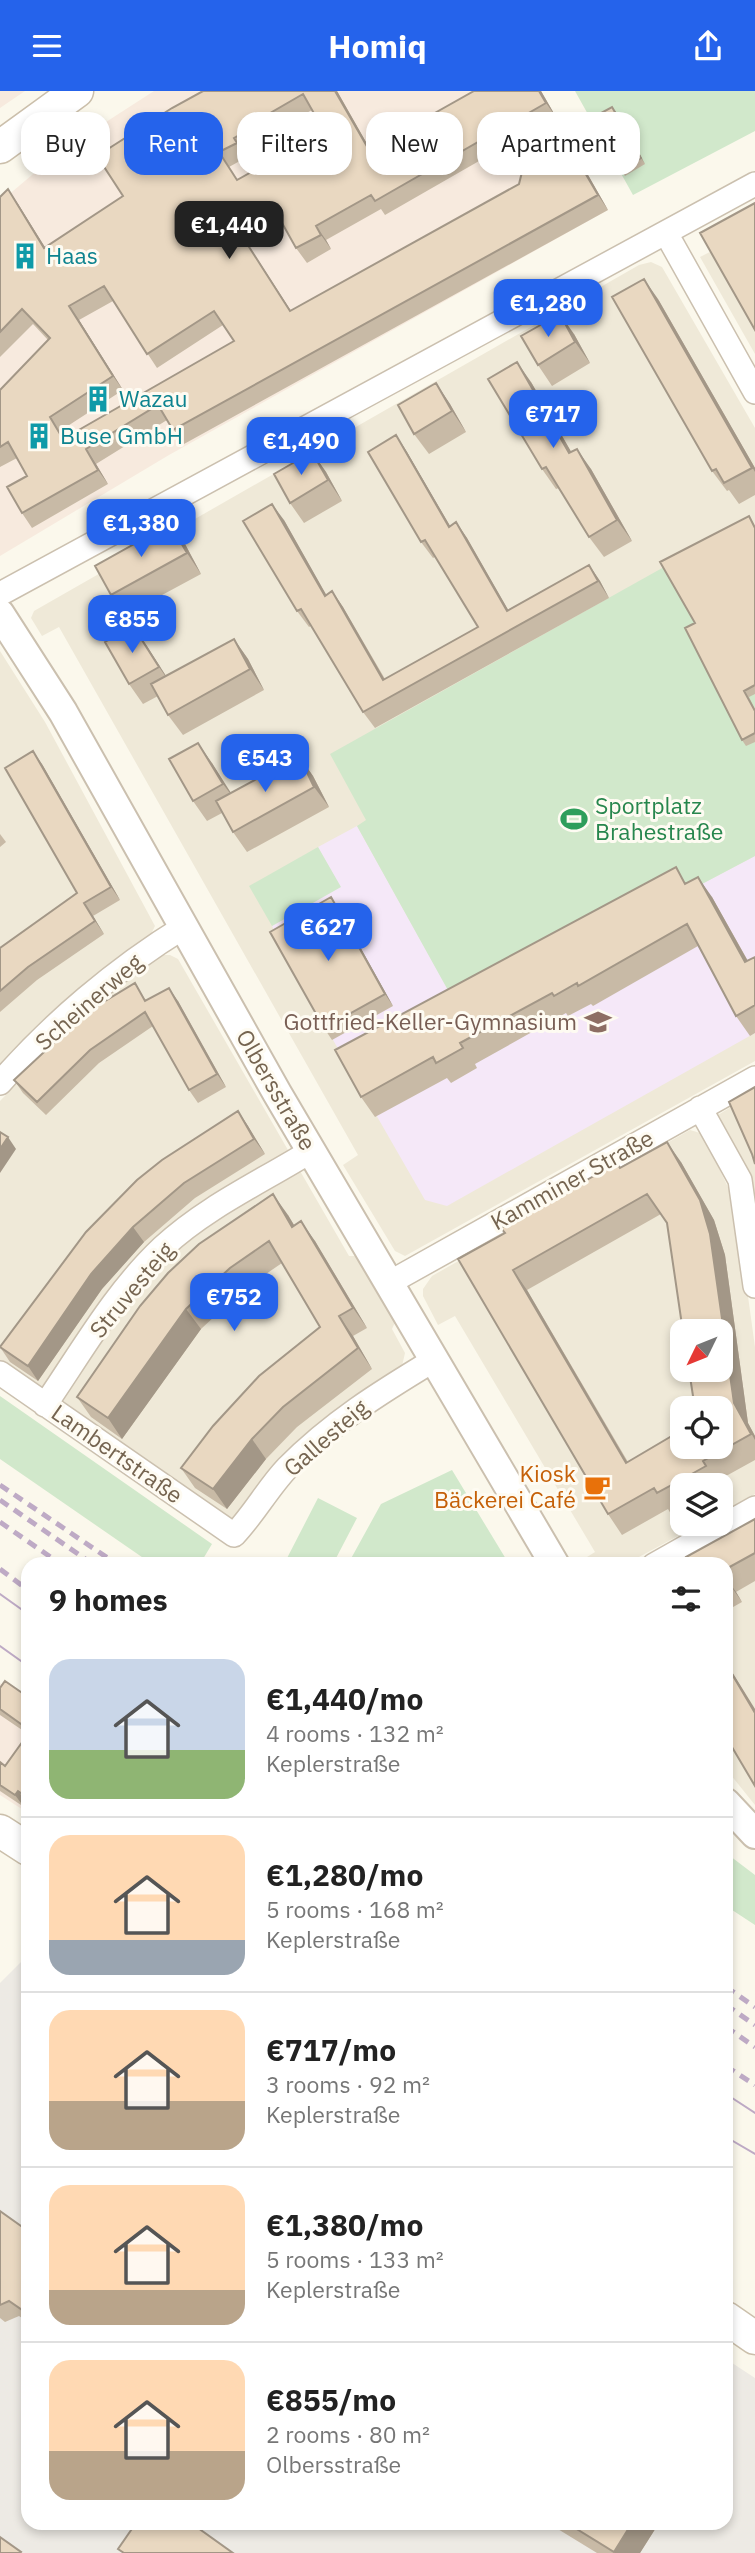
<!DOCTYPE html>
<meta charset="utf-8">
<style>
:root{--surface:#fff;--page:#f2f2f2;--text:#222;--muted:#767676;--line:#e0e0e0;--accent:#2563eb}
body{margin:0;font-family:"IBM Plex Sans",sans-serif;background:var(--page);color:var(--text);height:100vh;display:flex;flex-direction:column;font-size:26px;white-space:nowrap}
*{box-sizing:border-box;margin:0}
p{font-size:23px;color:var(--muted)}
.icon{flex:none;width:38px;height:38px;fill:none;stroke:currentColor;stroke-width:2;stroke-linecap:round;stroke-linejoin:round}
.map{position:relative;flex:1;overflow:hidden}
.details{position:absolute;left:21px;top:1466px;width:712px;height:973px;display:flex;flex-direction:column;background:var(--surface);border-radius:21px;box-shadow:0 4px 10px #0003}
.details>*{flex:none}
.hud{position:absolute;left:21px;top:21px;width:714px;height:63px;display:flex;gap:14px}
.needle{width:46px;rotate:227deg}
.fabs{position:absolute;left:670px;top:1228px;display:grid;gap:14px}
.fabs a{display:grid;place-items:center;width:63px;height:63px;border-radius:14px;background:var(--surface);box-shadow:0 4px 10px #0003;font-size:35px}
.price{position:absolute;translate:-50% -60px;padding:0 16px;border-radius:14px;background:var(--accent);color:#fff;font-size:23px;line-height:46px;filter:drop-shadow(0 2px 4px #0008)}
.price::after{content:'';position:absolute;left:50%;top:42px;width:21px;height:16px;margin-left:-10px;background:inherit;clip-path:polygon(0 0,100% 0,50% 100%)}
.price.current{background:#222;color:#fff}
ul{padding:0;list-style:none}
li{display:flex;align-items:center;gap:21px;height:175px;padding:0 28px}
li+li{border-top:2px solid var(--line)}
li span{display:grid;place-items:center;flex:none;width:196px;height:140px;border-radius:21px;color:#555}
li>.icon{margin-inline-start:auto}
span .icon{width:84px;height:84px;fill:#fffc;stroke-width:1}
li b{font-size:30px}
h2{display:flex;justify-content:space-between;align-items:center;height:84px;padding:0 28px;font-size:30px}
.pill{padding:0 24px;border-radius:21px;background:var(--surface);box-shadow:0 4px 10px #0003;font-size:24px;line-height:63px}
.pill.current{background:var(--accent);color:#fff}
header{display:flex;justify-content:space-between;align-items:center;height:91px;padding:0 28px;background:var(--accent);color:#fff;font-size:32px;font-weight:800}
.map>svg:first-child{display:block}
.residential{fill:#efe9d8;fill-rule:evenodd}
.commercial{fill:#f7eade}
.industrial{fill:#edeae4}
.education{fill:#f5e8f8}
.green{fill:#d1e8cb}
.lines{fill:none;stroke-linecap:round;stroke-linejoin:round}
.minor-casing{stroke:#cbc0af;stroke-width:26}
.tertiary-casing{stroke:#cbc0af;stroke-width:32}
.secondary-casing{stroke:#cbbfab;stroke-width:35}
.minor{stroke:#fff;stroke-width:23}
.tertiary{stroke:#fff;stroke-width:28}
.secondary{stroke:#fff;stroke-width:32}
.tram{stroke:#beaac5;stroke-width:2}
.rail{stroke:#beaac5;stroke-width:5;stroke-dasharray:10 7;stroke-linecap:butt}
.wall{fill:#c8baa6;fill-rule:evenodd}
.shaded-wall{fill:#a39787}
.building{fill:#e9d8c1;stroke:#a39787;stroke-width:2;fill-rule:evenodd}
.labels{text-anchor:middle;stroke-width:6;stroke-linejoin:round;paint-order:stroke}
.culture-label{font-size:23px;fill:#0d838f;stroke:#fefbf2;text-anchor:start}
.leisure-label{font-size:23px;fill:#27864d;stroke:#fefbf2;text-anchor:start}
.street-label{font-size:23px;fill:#756450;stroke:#fefbf2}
.education-label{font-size:23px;fill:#785e54;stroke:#fefbf2;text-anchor:end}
.food-label{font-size:23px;fill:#c56008;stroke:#fefbf2;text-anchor:end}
</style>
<header><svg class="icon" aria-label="menu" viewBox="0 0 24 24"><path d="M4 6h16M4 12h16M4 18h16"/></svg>Homiq<svg class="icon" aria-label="share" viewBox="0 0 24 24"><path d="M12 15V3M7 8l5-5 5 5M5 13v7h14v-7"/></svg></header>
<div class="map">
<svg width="755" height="2462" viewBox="0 0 755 2462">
<rect width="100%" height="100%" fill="#fbf8ec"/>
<path class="residential" d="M755,138V263L700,166Z
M651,171L662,176L755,337V970L405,1165L395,1160L343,1074L358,1064L59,536L42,545L31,527L34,520L639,174Z
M0,560L45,631L155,835L150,845L0,980Z
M160,864H170L178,868L349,1165H359L396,1229L392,1238L405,1262L402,1275L322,1332L233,1429L224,1428L0,1275V1010L72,936Z
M755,1001V1106L718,1024Z
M690,1039L700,1042L706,1050L735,1111L755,1256V1403L721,1422V1395H682V1433H700L626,1473H580L579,1471L595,1461L455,1225L438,1234L423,1205V1198L432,1185ZM682,1241H721V1279H682ZM682,1318H721V1356H682Z
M755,1430V1714L726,1678V1474H679Z"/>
<path class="commercial" d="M0,0H25L0,17Z
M154,0H541L608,119L169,364L0,465V111L58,62Z
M0,1592L28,1612V1722L0,1704Z"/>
<path class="industrial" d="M28,1864V2432H726V2268L755,2287V2462H0V1892Z"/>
<path class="education" d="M357,735L460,920L755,765V942L447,1115L425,1109L271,841L274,839L272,835L340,796L318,756Z"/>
<path class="green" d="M575,0H755V40L633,104Z
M664,476L755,504V765L460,921L357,735L366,729L330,663Z
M318,756L341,796L272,835L249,795Z
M0,1305L212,1453L200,1473H152L0,1368Z
M452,1379L509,1473H348L381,1413Z
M318,1407L357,1427L333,1473H284Z
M726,1762L755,1784V1834L726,1815Z"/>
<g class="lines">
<g class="minor-casing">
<path id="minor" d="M666,142L755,301
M0,503L755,93
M0,992C51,933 117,877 184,836
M700,1017L740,1089L755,1195
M389,1192L755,987
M0,1282L234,1444C254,1423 268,1397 287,1377C331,1332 381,1301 434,1269
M45,1314C82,1260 115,1201 163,1156C206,1116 261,1091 311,1060
M654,1474L755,1417"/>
</g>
<g class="tertiary-casing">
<path id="tertiary" d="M0,523L63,621L277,1002L555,1474
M726,1712L755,1743"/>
</g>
<g class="secondary-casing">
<path id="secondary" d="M0,56L77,0
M0,1740L28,1758
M726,2227L755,2247"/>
</g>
<use href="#minor" class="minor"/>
<use href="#tertiary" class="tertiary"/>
<use href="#secondary" class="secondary"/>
<path class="tram" d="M0,1503L28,1523
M0,1555L28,1575
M726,2003L755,2022
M726,2046L755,2063"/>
<path class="rail" d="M0,1394L118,1474
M0,1409L94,1474
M0,1431L62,1474
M0,1478L28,1499
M726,1896L755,1916
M726,1914L755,1934
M726,1936L755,1956
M726,1975L755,1994"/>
</g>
<path class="wall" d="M337,0L370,58L541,0L556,26L385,124L381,118L326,149L331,158L307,172L296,157L281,129L245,149L291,220L519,93L535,70L540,53L550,67L580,70L608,119L184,353L167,329L96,373L108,393L32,437L22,422L27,385L17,367L0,376V299L48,249L33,233L0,266V106L18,113L45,156L123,105L172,17ZM312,19L324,40L237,89L229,76L247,66L244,61L258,53L256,50ZM113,210L157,277L223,234L234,250L64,347L60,340L123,299L79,229Z
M612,16L645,73L625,85L620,78Z
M658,208L755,377V404L739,413L729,399L727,400L712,380Z
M574,243L590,272L552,295L538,274Z
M531,291L571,361L591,378L632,450L604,466L589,446L559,397L556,398L542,378Z
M436,292L450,313L466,341L429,363L414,343Z
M396,344L407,361L450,435L456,431L467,447L508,519L589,474L600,490L609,507L375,637L363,621L311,535L309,536L297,520L284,429L326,504L332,500L343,516L385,588L478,536L435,466L433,467L421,451Z
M312,361L326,381L342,410L304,432L290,412Z
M749,425L755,435V603L749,606L755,618V651L746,655L742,649L695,532Z
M185,453L201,483L125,524L111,504Z
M133,535L166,585L234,548L248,568L264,599L183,644L168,624L158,605L143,613L129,593Z
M299,665L313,685L329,716L247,761L233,741L222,722L207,730L193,710L212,672L230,702Z
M42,673L120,809L93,825L104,843L37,889L0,921V857L77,802Z
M0,743L6,751L0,756Z
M687,792L712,806L748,870L755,866V942L750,945L736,925L698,855L593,915L591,913L568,925L566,922L475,973L477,977L451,992L447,987L375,1026L361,1006Z
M339,818L393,915L332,949L324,937Z
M135,892L146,910H178L226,996L198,1012L189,999L153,935L99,972L46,1024L23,1002L14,989Z
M238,1020L248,1035L265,1063L195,1107L144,1151L102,1198L38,1290L10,1271L0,1256Z
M681,1071L714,1129L725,1164L748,1332L755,1345V1369L717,1390L719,1395H682V1416L671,1423L668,1418L622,1444L608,1423L458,1168L621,1077ZM661,1123L667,1132L721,1356L628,1371L527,1199Z
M288,1124L294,1134L315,1150L367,1237L353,1245L372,1278L297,1336L266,1368L227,1418L195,1397L181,1377L320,1236L282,1172L244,1198L201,1238L122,1348L91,1326L77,1306Z
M755,1428V1490L736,1501L742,1511L726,1520V1474Z
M0,1597L28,1606V1713L27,1712L24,1716L0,1700V1671L5,1675L28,1643L0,1624Z
M0,2120L28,2140V2231L19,2225L5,2231L0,2227Z
M548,2432H659L640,2462H597Z"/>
<path class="shaded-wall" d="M335,0H337L379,74L369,59Z
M539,0H541L556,26L546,12Z
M612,16L617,22L645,73L641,67Z
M570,56L580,70L608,119L598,104Z
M8,98L18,113L54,171L44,157Z
M235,134L245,149L300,234L290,220Z
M316,135L326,149L331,158L321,144Z
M644,188L658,208L755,377V381Z
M69,215L79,229L123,299L113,285Z
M560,223L574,243L590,272L575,251Z
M517,271L531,291L584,383L569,362Z
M436,292L450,313L466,341L452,320Z
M396,344L407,361L460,452L449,436Z
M86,358L96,373L108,393L98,379Z
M577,358L591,378L632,450L617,429Z
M312,361L326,381L342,410L328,389Z
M272,413L284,429L336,521L325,505Z
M456,431L467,447L518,536L507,520Z
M170,433L185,453L201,483L187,462Z
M589,474L600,490L609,507L598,490Z
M332,500L343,516L394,605L383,589Z
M133,535L147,555L173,596L159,576Z
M234,548L248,568L264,599L250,578Z
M198,652L212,672L238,713L223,693Z
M33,660L42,673L120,809L111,796Z
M299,665L313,685L329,716L314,696Z
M698,786L712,806L755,883L745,871Z
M331,806L339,818L393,915L385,903Z
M84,812L93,825L104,843L95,830Z
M169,897L178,910L226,996L217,983Z
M238,1020L248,1035L265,1063L254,1048Z
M8,1046L16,1058L0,1082V1058Z
M667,1051L681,1071L714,1129L725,1164L748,1332L755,1345V1349L734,1312Z
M273,1103L288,1124L307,1156L292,1136Z
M301,1130L315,1150L367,1237L353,1217Z
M133,1136L144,1151L102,1198L38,1290L28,1275L91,1183Z
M513,1179L527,1199L640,1393L626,1372Z
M186,1218L201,1238L122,1348L108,1327Z
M339,1225L353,1245L372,1278L358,1257Z
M252,1348L266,1368L227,1418L213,1398Z
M726,1487L736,1501L742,1511L728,1491Z
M726,1571L755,1618V1622L726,1573Z
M18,1700L27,1712L24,1716L15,1704Z
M632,2432H659L640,2462H615L614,2461Z"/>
<path class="building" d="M203,0H335L369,59L474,0H539L546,12L375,110L371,104L316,135L321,144L296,157L272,114L235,134L290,220L519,93L523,77L535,70L540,53L548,68L570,56L598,104L173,339L158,314L86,358L98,379L22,422L7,396L27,385L8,351L0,356V299L50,247L22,218L0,241V106L8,98L44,157L123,105L97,65L172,17ZM303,3L324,40L237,89L219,61L237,52L234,47L248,39L246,36ZM104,195L147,263L214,220L234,250L63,348L50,326L113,285L69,215Z
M612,16L641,67L620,78L592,27Z
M755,112V239L700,142Z
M644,188L752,377L724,392L716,378L712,380L612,206Z
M560,223L575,251L538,274L521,245Z
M517,271L569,362L577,358L617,429L589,446L546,376L542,378L488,288Z
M436,292L452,320L414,343L398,314Z
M396,344L449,436L456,431L507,520L589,474L598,490L363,621L301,518L297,520L243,430L272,413L325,505L332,500L383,589L478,536L425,449L421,451L368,361Z
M312,361L328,389L290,412L274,383Z
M749,425L755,437V594L744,600L755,620V642L742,649L685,537L695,532L660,471Z
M170,433L187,462L111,504L95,475Z
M133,535L159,576L129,593L105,551Z
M234,548L250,578L168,624L151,593Z
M198,652L223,693L193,710L169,668Z
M33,660L111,796L84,812L95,830L28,876L0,900V857L77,802L5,677Z
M299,665L314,696L233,741L216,710Z
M676,776L685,793L698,786L745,871L755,866V914L736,925L687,833L578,895L577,892L554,905L552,902L460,952L463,957L436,972L433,966L361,1006L335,959Z
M331,806L385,903L324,937L270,841Z
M135,892L145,910L169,897L217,983L189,999L145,921L90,959L37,1011L14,989L87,921Z
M755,996V1073L752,1063L729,1011Z
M238,1020L254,1048L184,1092L133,1136L91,1183L28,1275L0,1256L86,1141L137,1089L162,1069Z
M0,1041L8,1046L0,1058Z
M667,1051L700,1109L710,1143L734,1312L751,1343L703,1370L706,1375L679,1390L657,1402L654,1397L608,1423L458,1168L505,1142L501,1137L617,1072L620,1077ZM647,1103L667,1132L683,1241H721V1279H689L695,1318H721V1356H682V1339L626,1372L513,1179Z
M273,1103L292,1136L301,1130L353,1217L339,1225L358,1257L283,1316L252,1348L213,1398L181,1377L213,1335L259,1285L320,1236L269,1150L230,1177L186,1218L108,1327L77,1306L140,1215L168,1182L199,1153Z
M755,1428V1462L726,1478V1474H690L686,1466Z
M726,1573L755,1622V1695L726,1646Z
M5,1590L28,1606V1638L0,1618V1597Z
M28,1643V1707L18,1700L15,1704L0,1694V1671L5,1675Z
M0,2120L28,2140V2223L9,2210L0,2214Z
M136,2432H191L233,2462H124L118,2458Z
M567,2432H632L614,2461Z
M0,2446L21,2461L20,2462H0Z"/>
<defs>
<g id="building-bare" transform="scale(2.1)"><path d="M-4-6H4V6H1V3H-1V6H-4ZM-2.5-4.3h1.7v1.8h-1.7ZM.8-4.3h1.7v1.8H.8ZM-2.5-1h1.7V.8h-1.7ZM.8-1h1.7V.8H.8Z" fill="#0f9aa8" stroke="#fefbf2" stroke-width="2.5" paint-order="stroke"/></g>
<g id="stadium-bare" transform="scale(2.1)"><path d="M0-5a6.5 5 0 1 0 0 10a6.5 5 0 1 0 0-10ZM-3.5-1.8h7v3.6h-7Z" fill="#2e9e5b" stroke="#fefbf2" stroke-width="2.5" paint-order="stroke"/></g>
<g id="school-bare" transform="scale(2.1)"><path d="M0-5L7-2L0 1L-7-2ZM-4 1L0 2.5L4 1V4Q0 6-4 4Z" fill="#8d6e63" stroke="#fefbf2" stroke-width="2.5" paint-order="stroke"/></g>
<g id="cafe-bare" transform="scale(2.1)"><path d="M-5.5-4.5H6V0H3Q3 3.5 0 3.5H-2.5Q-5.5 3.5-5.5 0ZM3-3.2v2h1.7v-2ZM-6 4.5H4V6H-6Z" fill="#e8710a" stroke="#fefbf2" stroke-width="2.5" paint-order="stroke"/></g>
</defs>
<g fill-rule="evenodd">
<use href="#building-bare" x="25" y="165"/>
<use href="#building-bare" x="98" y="308"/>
<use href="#building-bare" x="39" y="345"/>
<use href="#stadium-bare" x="574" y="728"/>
<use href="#school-bare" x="598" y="931"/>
<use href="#cafe-bare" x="597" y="1396"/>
</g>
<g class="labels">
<g class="culture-label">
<text x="46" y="173">Haas</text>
<text x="119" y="316">Wazau</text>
<text x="60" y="353">Buse GmbH</text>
</g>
<g class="leisure-label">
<text x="595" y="723">Sportplatz<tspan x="595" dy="26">Brahestraße</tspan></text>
</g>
<g class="street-label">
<text transform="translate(89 911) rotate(-41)" y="8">Scheinerweg</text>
<text transform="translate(276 999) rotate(60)" y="8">Olbersstraße</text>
<text transform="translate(572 1089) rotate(-29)" y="8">Kamminer Straße</text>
<text transform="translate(132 1199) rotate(-50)" y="8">Struvesteig</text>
<text transform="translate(326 1347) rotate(-41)" y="8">Gallesteig</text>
<text transform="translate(117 1363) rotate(35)" y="8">Lambertstraße</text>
</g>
<g class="education-label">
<text x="577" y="939">Gottfried-Keller-Gymnasium</text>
</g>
<g class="food-label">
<text x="576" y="1391">Kiosk<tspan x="576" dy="26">Bäckerei Café</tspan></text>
</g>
</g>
</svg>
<div class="fabs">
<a><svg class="needle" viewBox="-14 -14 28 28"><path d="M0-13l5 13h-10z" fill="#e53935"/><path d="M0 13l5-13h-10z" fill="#767676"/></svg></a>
<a><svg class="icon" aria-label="locate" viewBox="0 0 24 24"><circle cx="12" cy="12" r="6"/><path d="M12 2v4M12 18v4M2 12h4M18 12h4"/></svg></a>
<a><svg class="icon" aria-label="layers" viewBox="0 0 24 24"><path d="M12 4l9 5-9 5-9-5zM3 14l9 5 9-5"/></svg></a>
</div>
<b class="price current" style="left:229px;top:170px">€1,440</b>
<b class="price" style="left:548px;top:248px">€1,280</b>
<b class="price" style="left:553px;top:359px">€717</b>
<b class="price" style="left:301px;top:386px">€1,490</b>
<b class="price" style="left:141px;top:468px">€1,380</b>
<b class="price" style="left:132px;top:564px">€855</b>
<b class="price" style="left:265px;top:703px">€543</b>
<b class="price" style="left:328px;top:872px">€627</b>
<b class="price" style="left:234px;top:1242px">€752</b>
<div class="hud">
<a class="pill">Buy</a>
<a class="pill current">Rent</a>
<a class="pill">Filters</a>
<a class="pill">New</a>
<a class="pill">Apartment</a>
</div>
<section class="details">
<h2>9 homes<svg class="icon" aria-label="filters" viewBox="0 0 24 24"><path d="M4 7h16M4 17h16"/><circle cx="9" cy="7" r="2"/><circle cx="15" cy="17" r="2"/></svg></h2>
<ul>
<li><span style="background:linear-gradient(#c9d6e8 65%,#8fb573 0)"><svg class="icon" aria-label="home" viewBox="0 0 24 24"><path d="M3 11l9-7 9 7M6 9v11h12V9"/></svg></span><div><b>€1,440/mo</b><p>4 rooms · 132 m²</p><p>Keplerstraße</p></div></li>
<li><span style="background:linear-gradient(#ffd9b3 75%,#9aa5b1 0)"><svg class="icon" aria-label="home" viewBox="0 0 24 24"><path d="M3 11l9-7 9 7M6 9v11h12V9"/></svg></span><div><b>€1,280/mo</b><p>5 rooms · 168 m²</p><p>Keplerstraße</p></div></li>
<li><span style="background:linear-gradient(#ffd9b3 65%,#b9a48a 0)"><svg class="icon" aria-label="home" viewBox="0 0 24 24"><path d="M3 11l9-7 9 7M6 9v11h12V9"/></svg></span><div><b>€717/mo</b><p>3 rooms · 92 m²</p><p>Keplerstraße</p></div></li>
<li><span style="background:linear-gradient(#ffd9b3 75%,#b9a48a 0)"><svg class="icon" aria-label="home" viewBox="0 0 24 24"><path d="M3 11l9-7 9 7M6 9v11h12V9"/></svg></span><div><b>€1,380/mo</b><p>5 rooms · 133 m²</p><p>Keplerstraße</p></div></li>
<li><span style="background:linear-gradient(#ffd9b3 65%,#b9a48a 0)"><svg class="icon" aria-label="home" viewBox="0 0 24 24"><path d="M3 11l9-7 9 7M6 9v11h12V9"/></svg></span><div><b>€855/mo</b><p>2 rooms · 80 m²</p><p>Olbersstraße</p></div></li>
</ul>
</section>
</div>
